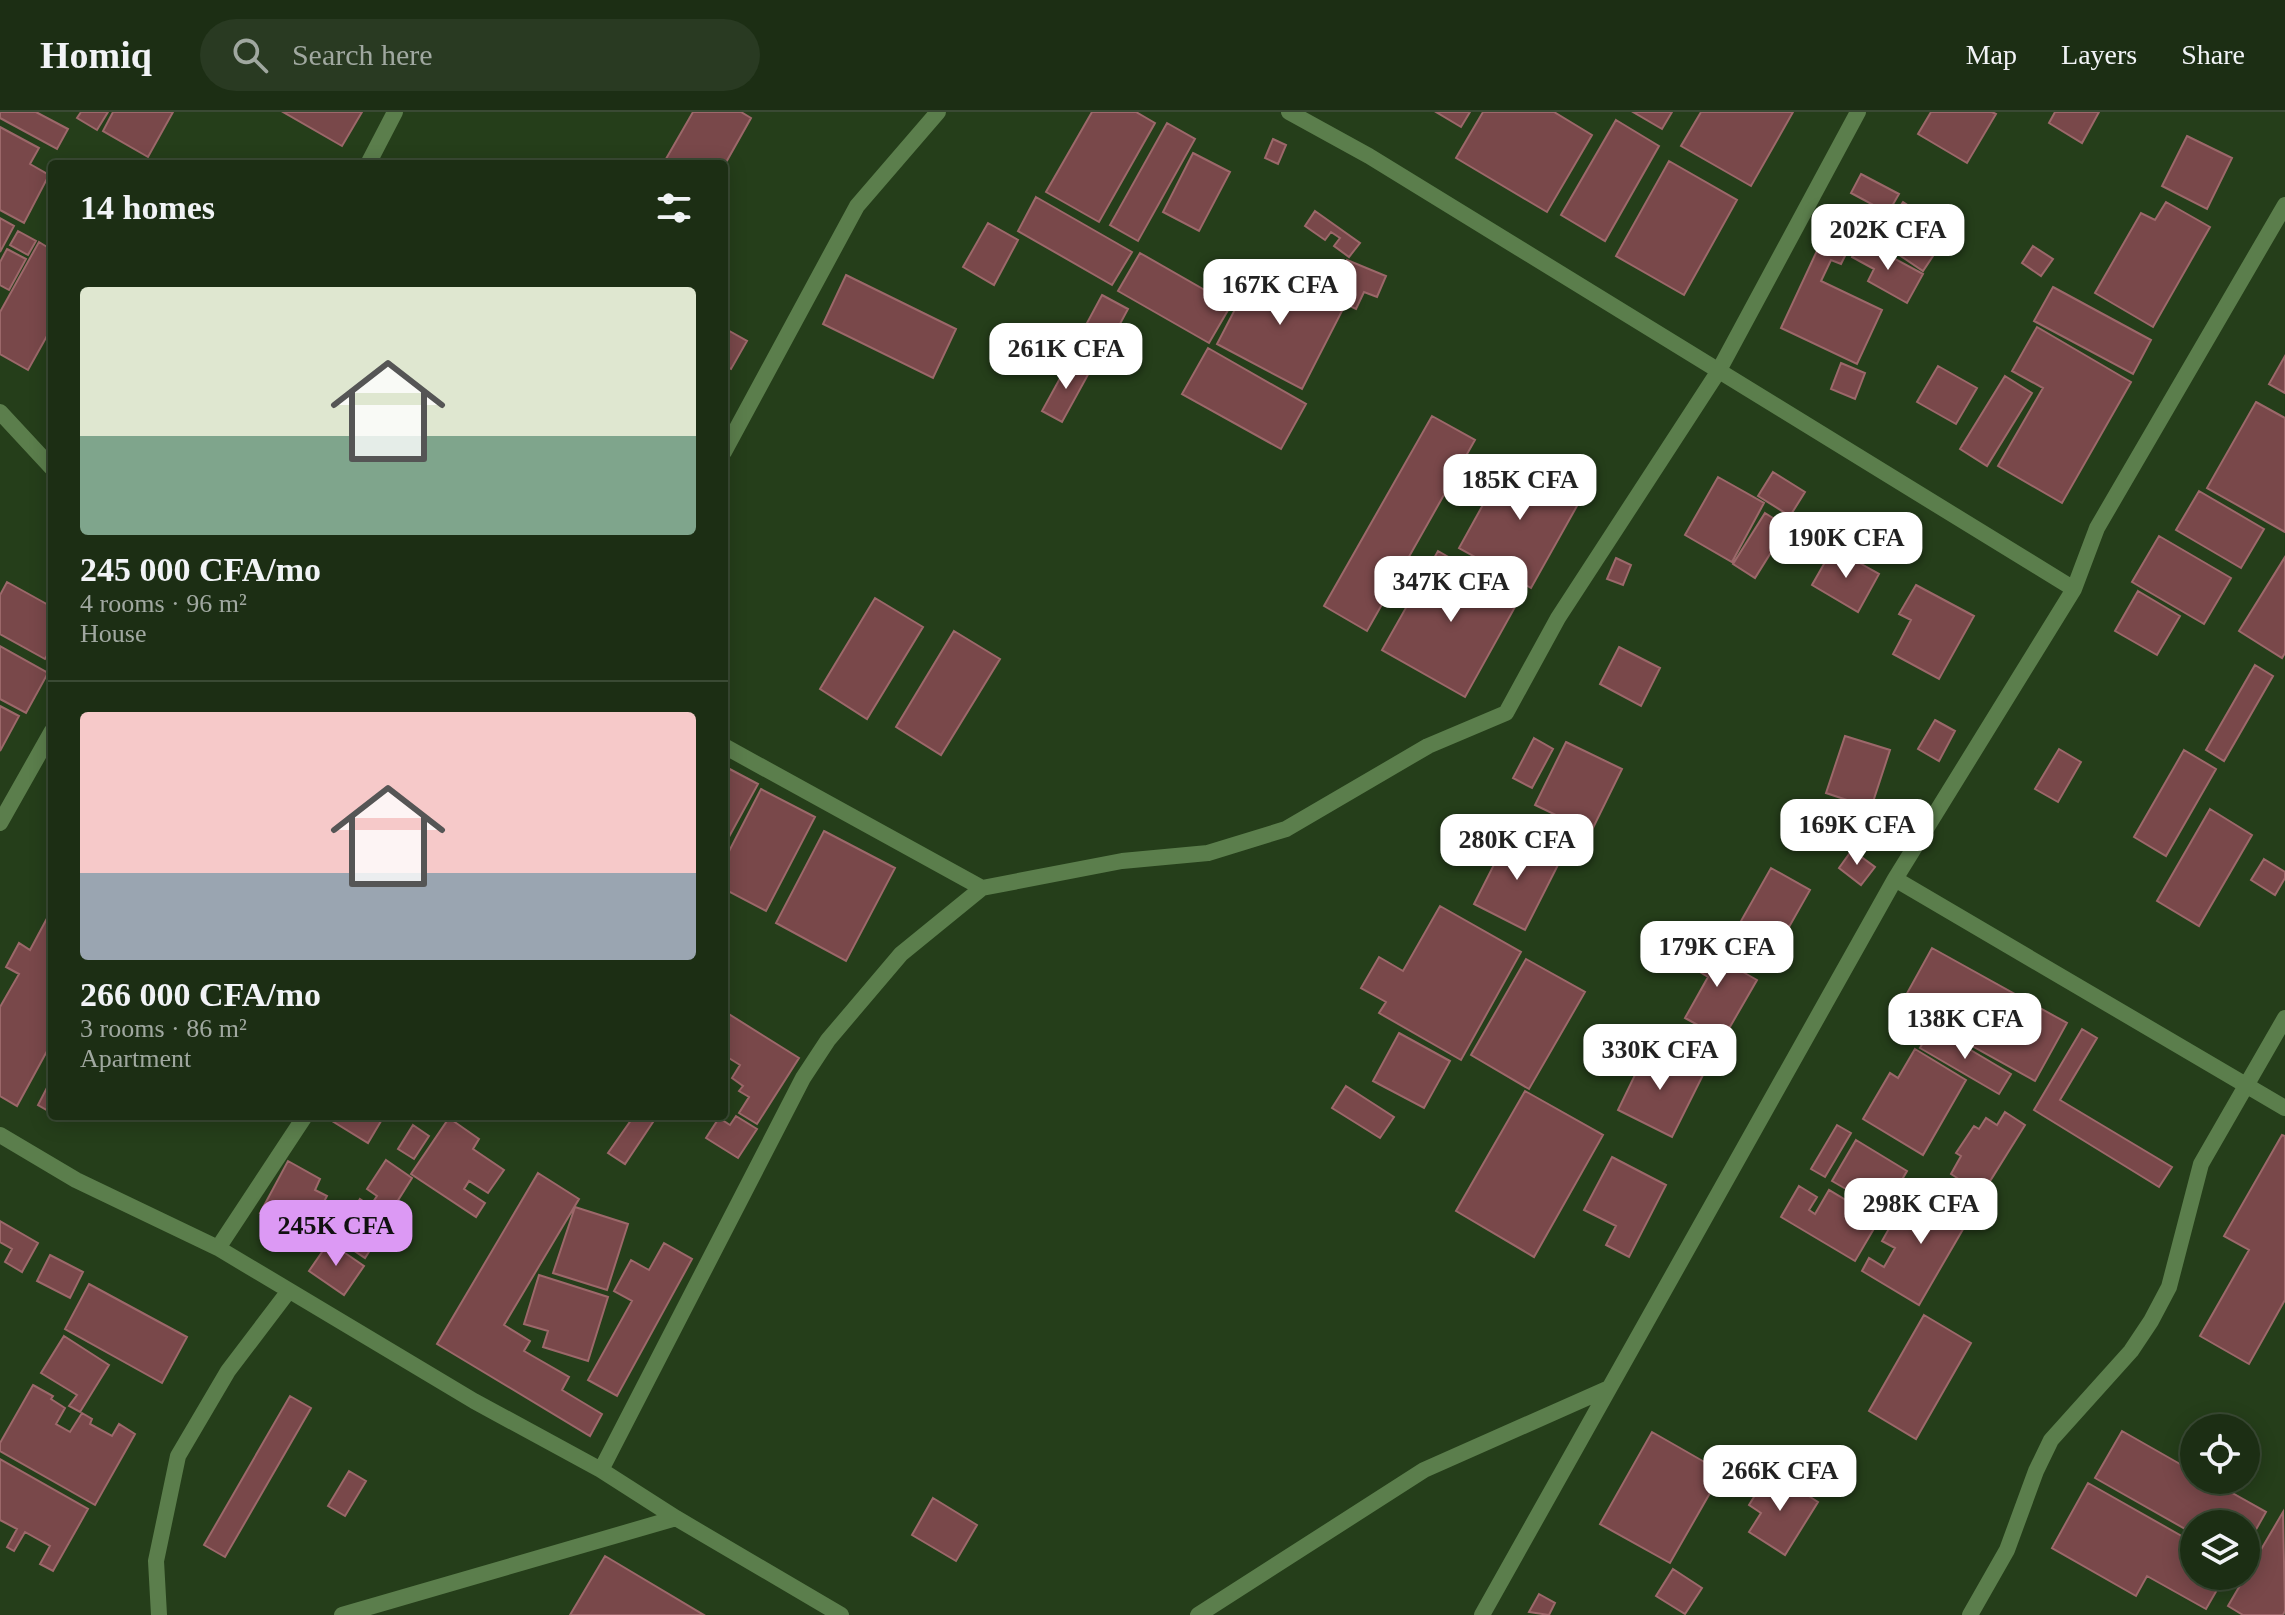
<!DOCTYPE html>
<meta charset="utf-8">
<style>
:root{--surface:#1c2e14;--page:#293a22;--text:#f1f3f6;--muted:#a0a8a0;--line:#3a4a34;--accent:#dc99f4}
body{margin:0;font-family:"Times New Roman",serif;background:var(--page);color:var(--text);height:100vh;display:flex;flex-direction:column;font-size:30px;white-space:nowrap}
*{box-sizing:border-box;margin:0}
p{font-size:26px;color:var(--muted)}
.icon{flex:none;width:44px;height:44px;fill:none;stroke:currentColor;stroke-width:2;stroke-linecap:round;stroke-linejoin:round}
.map{position:relative;flex:1;overflow:hidden}
.side{position:absolute;left:48px;top:48px;width:680px;height:960px;display:flex;flex-direction:column;background:var(--surface);border-radius:8px;box-shadow:0 4px 20px #0003,0 0 0 2px var(--line)}
.side>*{flex:none}
.controls{position:absolute;left:2180px;top:1302px;display:grid;gap:16px}
.controls a{display:grid;place-items:center;width:80px;height:80px;border-radius:50%;background:var(--surface);box-shadow:0 4px 20px #0003,0 0 0 2px var(--line);font-size:40px}
.price{position:absolute;translate:-50% -68px;padding:0 18px;border-radius:16px;background:#fff;color:#222;font-size:26px;line-height:52px;filter:drop-shadow(0 2px 4px #0008)}
.price::after{content:'';position:absolute;left:50%;top:48px;width:24px;height:18px;margin-left:-12px;background:inherit;clip-path:polygon(0 0,100% 0,50% 100%)}
.price.active{background:var(--accent);color:#111}
ul{padding:0;list-style:none}
li{display:grid;align-content:center;gap:16px;height:424px;padding:0 32px}
li+li{border-top:2px solid var(--line)}
li span{display:grid;place-items:center;height:248px;border-radius:8px;color:#555}
li>.icon{margin-inline-start:auto}
span .icon{width:144px;height:144px;fill:#fffc;stroke-width:1}
li b{font-size:34px}
h2{display:flex;justify-content:space-between;align-items:center;height:96px;padding:0 32px;font-size:34px}
header{display:flex;align-items:center;gap:48px;box-sizing:border-box;height:112px;padding:0 40px;background:var(--surface);border-bottom:2px solid var(--line)}
header strong{font-size:38px}
nav{display:flex;gap:44px;margin-inline-start:auto;font-size:28px}
.search{width:560px;height:72px;background:var(--page);display:flex;align-items:center;gap:20px;box-sizing:border-box;padding:0 28px;border-radius:44px;color:var(--muted);font-size:30px}
.map>svg:first-child{display:block}
.building{fill:#79484a;stroke:#9c686a;stroke-width:2}
.lines{fill:none;stroke-linecap:round;stroke-linejoin:round}
.street{stroke:#5b7e4c;stroke-width:16}
</style>
<header>
<strong>Homiq</strong>
<div class="search"><svg class="icon" aria-label="search" viewBox="0 0 24 24"><circle cx="10" cy="10" r="6"/><path d="M15 15l6 6"/></svg>Search here</div>
<nav><a>Map</a><a>Layers</a><a>Share</a></nav>
</header>
<div class="map">
<svg width="2285" height="1503" viewBox="0 0 2285 1503">
<rect width="100%" height="100%" fill="#253e1a"/>
<path class="building" d="M0,0H36L68,17L57,37L0,6Z
M81,0H108L97,18L77,6Z
M113,0H173L148,45L103,19Z
M283,0H362L342,34Z
M693,0H741L751,6L724,54L663,52Z
M1092,0H1136L1155,11L1099,110L1046,80Z
M1436,0H1470L1461,15Z
M1483,0H1554L1592,23L1547,100L1456,46Z
M1633,0H1672L1662,17Z
M1701,0H1793L1751,74L1681,34Z
M1931,0H1992L1996,2L1967,51L1918,22Z
M2055,0H2099L2082,31L2049,11Z
M1616,8L1659,34L1605,129L1561,103Z
M1167,11L1195,27L1138,129L1110,113Z
M0,15L39,36L30,52L49,63L24,111L0,98Z
M2187,24L2232,46L2207,97L2162,74Z
M1273,27L1286,33L1278,52L1265,46Z
M1193,41L1230,60L1199,119L1163,100Z
M1669,49L1737,88L1684,183L1616,144Z
M1861,62L1899,82L1888,101L1851,81Z
M1036,85L1132,140L1112,173L1018,119Z
M1903,90L1949,120L1923,159L1877,128Z
M2166,90L2210,115L2153,215L2095,181L2141,101L2155,108Z
M1315,99L1360,131L1349,145L1334,134L1340,126L1331,120L1325,128L1305,114Z
M0,106L14,114L0,140Z
M988,111L1018,128L994,173L963,155Z
M18,119L36,129L28,143L10,133Z
M1822,128L1847,140L1841,152L1831,148L1821,169L1882,198L1857,252L1781,216Z
M1860,128L1923,162L1907,191L1868,169L1874,157L1852,145Z
M39,130L52,138V215L28,258L0,242V200Z
M2033,134L2053,147L2041,164L2022,151Z
M7,137L26,147L9,178L0,173V150Z
M1140,141L1231,193L1209,231L1118,179Z
M1347,148L1386,164L1377,185L1364,180L1356,197L1341,190L1344,183L1334,179Z
M1258,153L1343,197L1302,277L1217,232Z
M846,163L956,217L933,266L823,212Z
M2053,175L2151,228L2133,262L2034,209Z
M1102,183L1128,197L1098,253L1072,239Z
M2037,215L2131,270L2062,391L1998,354L2043,276L2012,259Z
M724,216L747,229L731,257L724,253Z
M1208,236L1306,292L1281,337L1182,282Z
M2285,244V281L2269,272Z
M1070,248L1090,259L1062,310L1042,299Z
M1841,251L1865,261L1855,287L1831,277Z
M1938,254L1977,276L1956,312L1917,290Z
M2005,264L2032,281L1987,354L1960,337Z
M2256,290L2285,306V420L2207,376Z
M1432,304L1475,328L1367,519L1324,494Z
M1510,344L1582,385L1531,476L1459,436Z
M1773,360L1805,380L1790,404L1758,384Z
M1718,365L1764,391L1732,450L1685,423Z
M2199,379L2264,417L2241,456L2176,418Z
M1765,401L1787,415L1755,466L1733,452Z
M2159,424L2231,466L2204,512L2132,470Z
M1833,436L1879,462L1858,500L1812,473Z
M1438,439L1520,486L1465,585L1382,538Z
M2285,445V541L2282,546L2239,519Z
M1616,446L1631,453L1623,473L1607,467Z
M7,470L52,495V535L45,547L0,522V483Z
M1916,473L1974,504L1939,567L1893,542L1911,508L1899,502Z
M2138,479L2180,504L2157,543L2115,519Z
M875,486L923,515L867,607L820,577Z
M954,519L1000,547L941,643L896,615Z
M0,534L48,561L26,601L0,587Z
M1619,535L1660,556L1641,594L1600,572Z
M2255,553L2273,564L2224,649L2206,638Z
M0,594L19,604L0,639Z
M1935,608L1955,619L1939,649L1918,637Z
M1845,624L1890,638L1871,696L1826,681Z
M1534,626L1553,637L1532,676L1513,666Z
M1566,630L1622,657L1591,720L1535,693Z
M2059,637L2081,650L2058,690L2035,677Z
M2184,638L2216,657L2166,744L2134,725Z
M724,654L758,672L724,734Z
M761,677L815,705L766,799L724,777V749Z
M2210,697L2252,723L2199,814L2157,789Z
M824,719L895,756L846,849L776,811Z
M1509,723L1560,749L1525,818L1474,792Z
M1852,738L1875,755L1861,773L1839,756Z
M2264,747L2285,760V766L2275,783L2251,768Z
M1771,756L1810,778L1780,831L1741,809Z
M1440,794L1521,840L1461,948L1379,901L1386,890L1361,876L1379,845L1403,859Z
M52,797V930L17,994L0,984V895L19,862L6,855L19,831L30,838Z
M1701,824L1725,839L1720,847L1757,868L1723,927L1685,906L1708,865L1685,851Z
M1932,836L2067,911L2035,969L1900,894Z
M1526,847L1585,880L1529,977L1471,943Z
M724,899L799,946L757,1012L739,1001L749,985L739,979L743,974L732,966L740,953L724,943Z
M1932,915L2011,962L1999,982L1920,936Z
M2082,917L2097,926L2060,988L2172,1055L2159,1075L2034,998Z
M1399,921L1450,949L1424,996L1373,969Z
M1648,936L1703,963L1672,1025L1618,998Z
M1915,937L1966,968L1923,1043L1863,1007L1890,961L1898,966Z
M52,966V1001L38,993Z
M1346,974L1394,1005L1380,1026L1332,996Z
M1525,979L1603,1023L1534,1145L1456,1099Z
M2005,1000L2025,1013L1982,1082L1951,1062L1961,1044L1956,1041L1974,1014L1979,1017L1986,1006L1997,1013Z
M324,1004H384L368,1031Z
M634,1004H657L625,1052L608,1041Z
M736,1004L757,1017L738,1046L706,1026L719,1006L730,1013Z
M449,1006L479,1027L473,1037L504,1058L488,1081L469,1069L464,1077L485,1091L476,1105L411,1062Z
M413,1013L429,1024L414,1047L398,1037Z
M1837,1013L1851,1021L1825,1065L1811,1057Z
M2282,1023L2285,1024V1188L2249,1252L2200,1224L2249,1138L2224,1124Z
M1856,1028L1907,1059L1884,1099L1832,1069Z
M1612,1045L1666,1073L1629,1145L1606,1133L1616,1114L1584,1098Z
M386,1048L412,1066L390,1101L373,1090L377,1084L367,1077Z
M288,1049L320,1067L315,1078L327,1084L317,1103L299,1094L287,1116L260,1101Z
M538,1061L579,1087L504,1213L530,1229L524,1239L569,1265L562,1278L602,1302L590,1324L437,1232Z
M1799,1074L1817,1085L1809,1098L1815,1102L1829,1078L1879,1108L1855,1149L1781,1105Z
M1930,1074L1973,1100L1919,1193L1862,1159L1869,1146L1884,1155L1895,1136L1882,1129L1895,1106L1908,1114Z
M360,1087L390,1107L365,1146L335,1126Z
M575,1095L628,1112L607,1178L553,1161Z
M0,1109L38,1131L22,1160L5,1150L12,1137L0,1130Z
M329,1130L364,1154L344,1183L309,1159Z
M664,1131L692,1147L617,1284L588,1268L632,1189L614,1179L631,1148L649,1158Z
M50,1143L83,1160L70,1186L37,1169Z
M539,1163L608,1185L588,1249L543,1235L548,1219L524,1212Z
M89,1172L187,1225L162,1271L65,1217Z
M1924,1203L1971,1231L1916,1327L1869,1299Z
M64,1224L109,1253L80,1300L69,1294L77,1283L41,1261Z
M33,1273L53,1284L51,1287L65,1296L56,1312L70,1320L82,1301L92,1307L90,1312L112,1324L119,1312L135,1322L95,1393L0,1339V1331Z
M290,1284L311,1296L225,1445L204,1433Z
M2122,1319L2194,1360V1368H2209L2266,1400L2246,1435V1412H2194V1422L2095,1366Z
M1652,1320L1722,1360L1670,1451L1600,1412Z
M0,1347L88,1397L53,1459L40,1452L50,1434L25,1420L14,1439L7,1435L17,1417L0,1408Z
M349,1359L366,1369L345,1404L328,1394Z
M1770,1359L1818,1390L1785,1443L1749,1420L1761,1401L1749,1393Z
M2088,1371L2194,1431V1464H2225L2206,1497L2147,1464L2136,1484L2052,1436Z
M933,1386L977,1413L956,1449L912,1423Z
M2283,1400L2285,1499L2283,1503H2243L2228,1494Z
M605,1444L704,1503H570Z
M1673,1457L1702,1476L1685,1502L1656,1484Z
M1539,1482L1555,1491L1549,1503L1529,1500Z"/>
<g class="lines">
<path class="street" d="M1289,0L1369,44L2074,477
M368,52L395,0
M0,300L52,356
M724,340L857,94L938,0
M724,634L982,776
M0,711L52,619
M1895,767L2285,996
M0,1023L76,1068L218,1136L474,1289L601,1358L676,1406L841,1503
M218,1136L305,1004
M601,1358L803,966L828,928L901,842L982,776L1122,749L1208,741L1286,717L1428,634L1506,601L1558,506L1718,260L1858,0
M159,1503L156,1449L178,1344L228,1259L288,1180
M342,1503L676,1406
M1198,1503L1424,1358L1609,1276
M1482,1503L1895,767L2074,477L2097,416L2285,93
M1970,1503L2007,1438L2036,1359L2051,1328L2131,1239L2151,1209L2169,1175L2201,1052L2285,906"/>
</g>
</svg>
<div class="controls">
<a><svg class="icon" aria-label="locate" viewBox="0 0 24 24"><circle cx="12" cy="12" r="6"/><path d="M12 2v4M12 18v4M2 12h4M18 12h4"/></svg></a>
<a><svg class="icon" aria-label="layers" viewBox="0 0 24 24"><path d="M12 4l9 5-9 5-9-5zM3 14l9 5 9-5"/></svg></a>
</div>
<b class="price" style="left:1888px;top:160px">202K CFA</b>
<b class="price" style="left:1280px;top:215px">167K CFA</b>
<b class="price" style="left:1066px;top:279px">261K CFA</b>
<b class="price" style="left:1520px;top:410px">185K CFA</b>
<b class="price" style="left:1846px;top:468px">190K CFA</b>
<b class="price" style="left:1451px;top:512px">347K CFA</b>
<b class="price" style="left:1857px;top:755px">169K CFA</b>
<b class="price" style="left:1517px;top:770px">280K CFA</b>
<b class="price" style="left:1717px;top:877px">179K CFA</b>
<b class="price" style="left:1965px;top:949px">138K CFA</b>
<b class="price" style="left:1660px;top:980px">330K CFA</b>
<b class="price" style="left:1921px;top:1134px">298K CFA</b>
<b class="price active" style="left:336px;top:1156px">245K CFA</b>
<b class="price" style="left:1780px;top:1401px">266K CFA</b>
<section class="side">
<h2>14 homes<svg class="icon" aria-label="filters" viewBox="0 0 24 24"><path d="M4 7h16M4 17h16"/><circle cx="9" cy="7" r="2"/><circle cx="15" cy="17" r="2"/></svg></h2>
<ul>
<li><span style="background:linear-gradient(#dfe7d0 60%,#7fa58c 0)"><svg class="icon" aria-label="home" viewBox="0 0 24 24"><path d="M3 11l9-7 9 7M6 9v11h12V9"/></svg></span><div><b>245 000 CFA/mo</b><p>4 rooms · 96 m²</p><p>House</p></div></li>
<li><span style="background:linear-gradient(#f6c9c9 65%,#9aa5b1 0)"><svg class="icon" aria-label="home" viewBox="0 0 24 24"><path d="M3 11l9-7 9 7M6 9v11h12V9"/></svg></span><div><b>266 000 CFA/mo</b><p>3 rooms · 86 m²</p><p>Apartment</p></div></li>
</ul>
</section>
</div>
